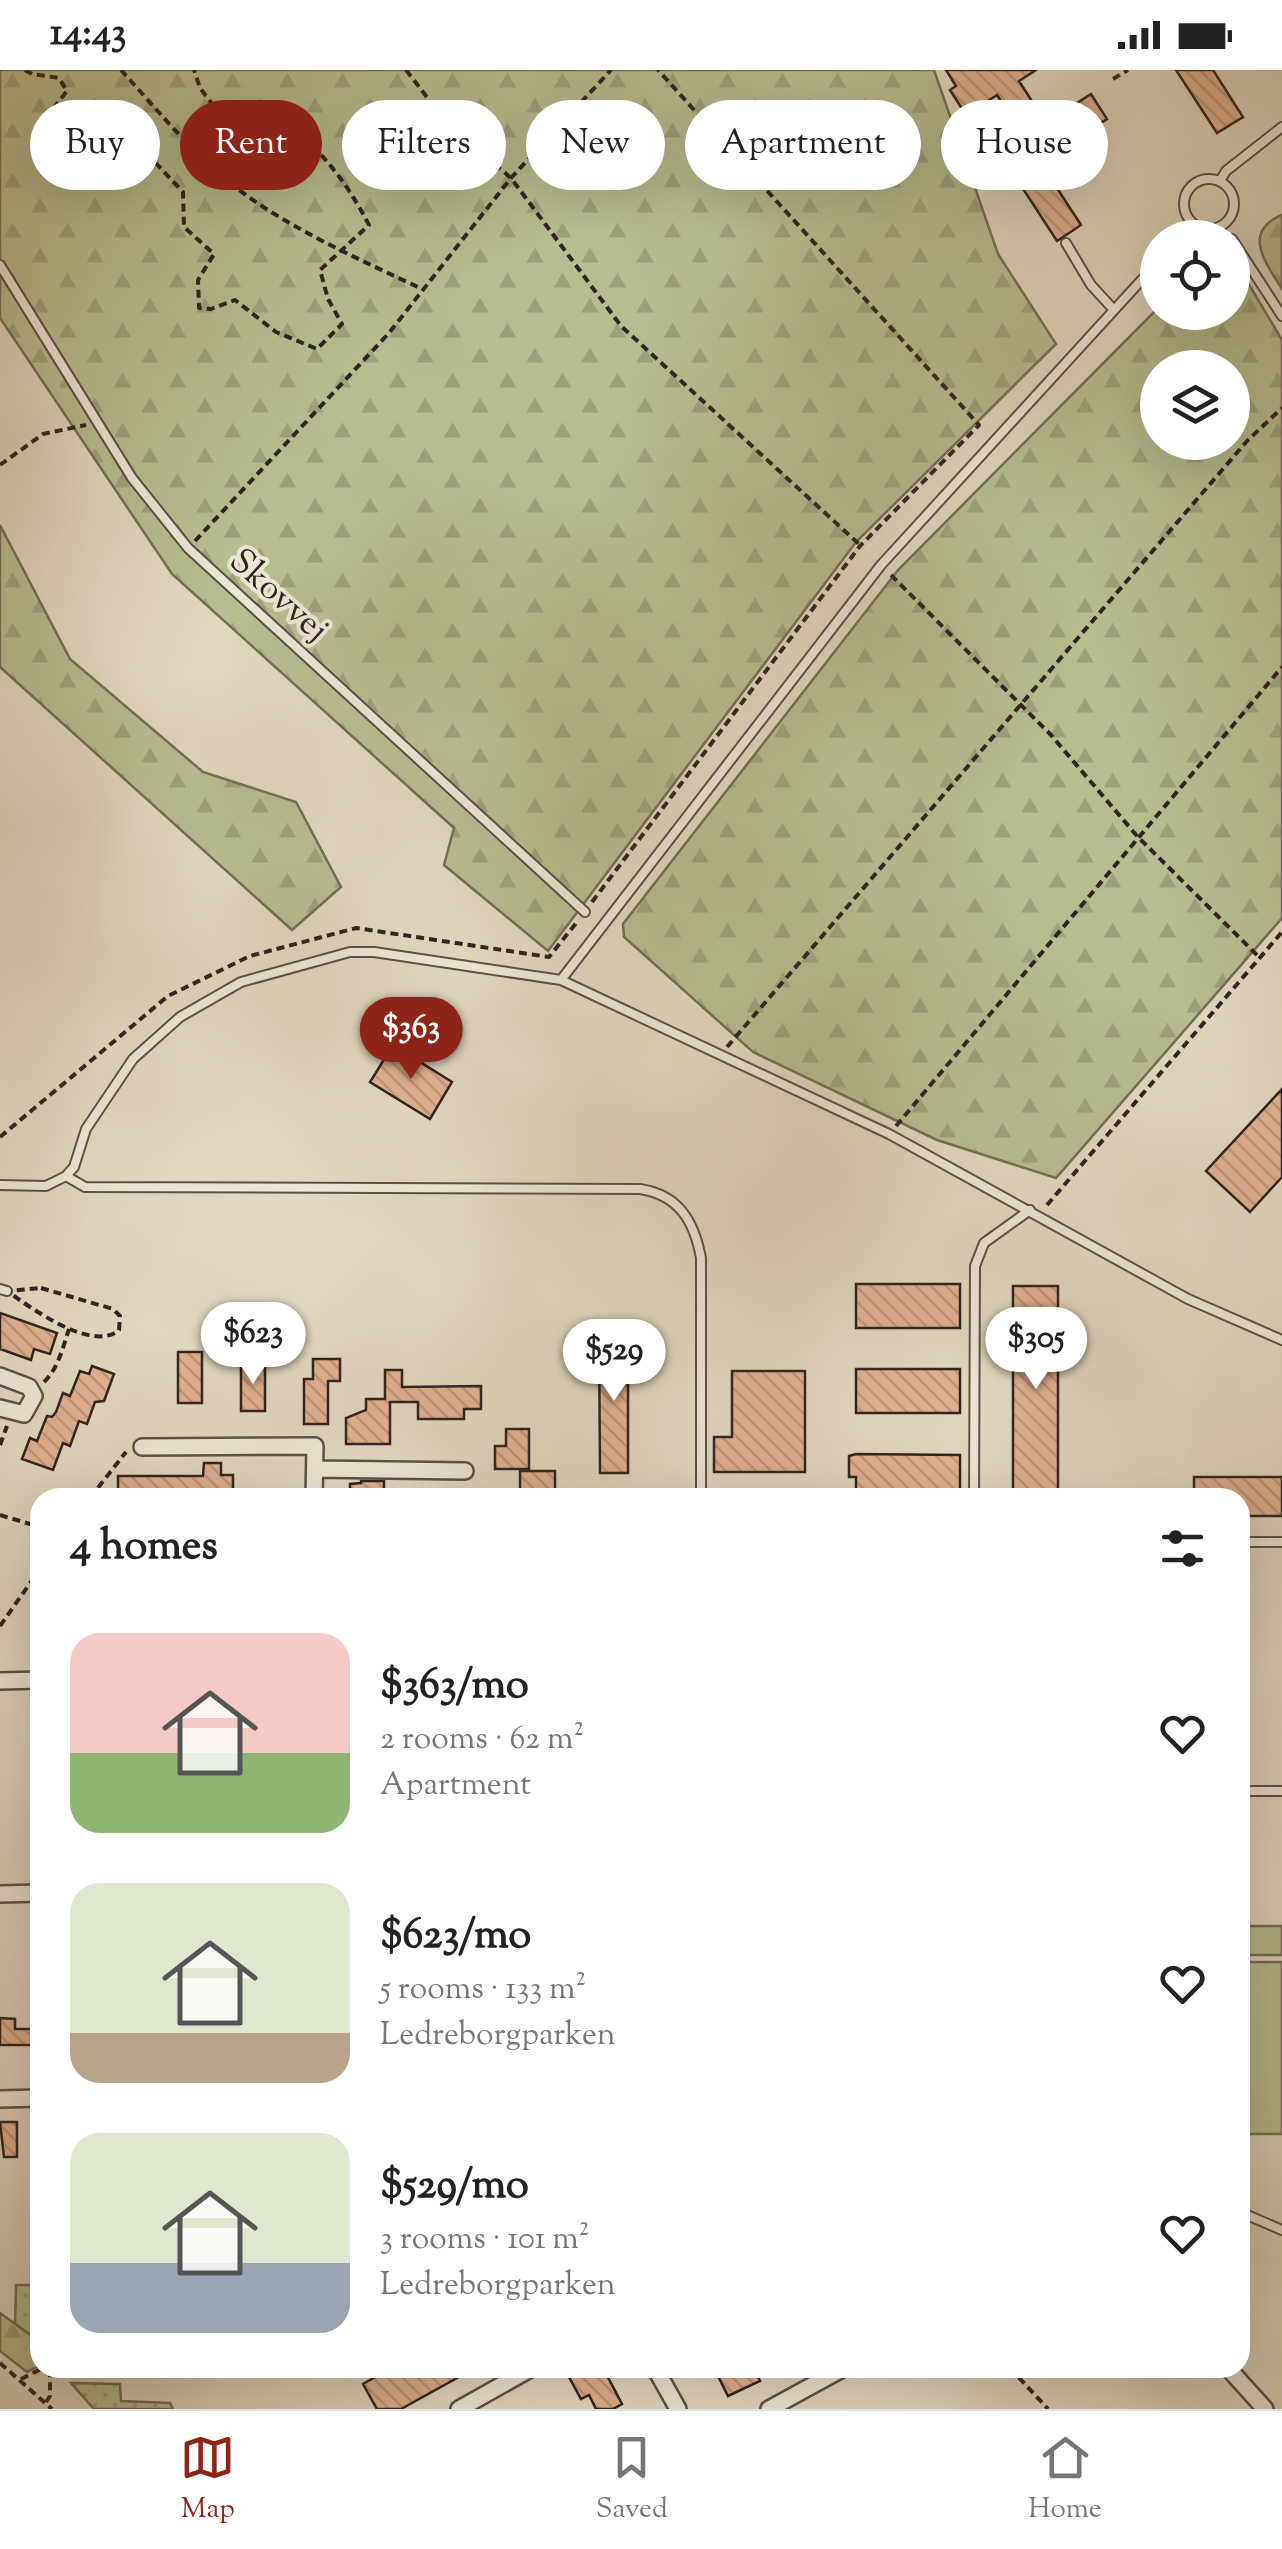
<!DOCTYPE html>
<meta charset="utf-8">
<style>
:root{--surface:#fff;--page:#f2f2f2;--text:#222;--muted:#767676;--line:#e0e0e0;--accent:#8f2418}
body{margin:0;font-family:"Sorts Mill Goudy",serif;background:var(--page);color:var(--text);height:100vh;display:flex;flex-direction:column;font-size:38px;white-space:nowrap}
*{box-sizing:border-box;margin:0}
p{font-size:32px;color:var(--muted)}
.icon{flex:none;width:55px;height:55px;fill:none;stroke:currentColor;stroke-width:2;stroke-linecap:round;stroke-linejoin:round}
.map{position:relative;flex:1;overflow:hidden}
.sheet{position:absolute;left:30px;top:1418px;width:1220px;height:890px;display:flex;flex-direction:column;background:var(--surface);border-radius:30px;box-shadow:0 10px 40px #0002}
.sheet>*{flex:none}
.hud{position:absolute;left:30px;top:30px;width:1222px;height:90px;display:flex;gap:20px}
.buttons{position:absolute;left:1140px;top:150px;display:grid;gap:20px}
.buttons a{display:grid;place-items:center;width:110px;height:110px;border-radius:50%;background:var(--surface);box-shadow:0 10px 40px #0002;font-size:50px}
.price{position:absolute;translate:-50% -85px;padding:0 22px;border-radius:35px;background:#fff;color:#222;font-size:32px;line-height:65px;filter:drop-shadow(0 2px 5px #0008)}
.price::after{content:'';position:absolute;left:50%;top:60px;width:30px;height:22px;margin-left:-15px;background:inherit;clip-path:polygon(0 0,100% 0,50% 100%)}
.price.selected{background:var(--accent);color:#fff}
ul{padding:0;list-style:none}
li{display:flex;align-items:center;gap:30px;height:250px;padding:0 40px}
li span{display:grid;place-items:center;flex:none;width:280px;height:200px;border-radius:30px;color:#555}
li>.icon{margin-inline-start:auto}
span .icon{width:120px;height:120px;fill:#fffc;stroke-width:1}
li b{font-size:42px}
h2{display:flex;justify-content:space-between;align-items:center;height:120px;padding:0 40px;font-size:42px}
.tag{padding:0 35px;border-radius:45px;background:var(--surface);box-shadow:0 10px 40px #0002;font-size:35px;line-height:90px}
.tag.selected{background:var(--accent);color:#fff}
.status{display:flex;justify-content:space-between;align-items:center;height:70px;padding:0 50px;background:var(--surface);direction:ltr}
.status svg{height:28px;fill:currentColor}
.dock{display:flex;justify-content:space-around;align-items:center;height:140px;border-top:2px solid var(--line);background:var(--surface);font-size:28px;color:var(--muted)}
.dock a{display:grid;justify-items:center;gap:5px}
.dock .selected{color:var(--accent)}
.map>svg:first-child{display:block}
.grass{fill:url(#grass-dots);stroke:#737057;stroke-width:2.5}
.forest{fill:url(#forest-firs);stroke:#737057;stroke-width:2.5;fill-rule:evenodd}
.pitch{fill:#b6bd8f;stroke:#737057;stroke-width:2.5}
.building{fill:url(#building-back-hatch);stroke:#30241f;stroke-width:2.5}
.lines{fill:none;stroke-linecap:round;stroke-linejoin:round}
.service-casing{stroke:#5c5147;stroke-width:12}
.minor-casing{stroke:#5c5147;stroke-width:20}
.path{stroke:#30241f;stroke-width:4;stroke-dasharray:8 5;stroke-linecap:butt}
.service{stroke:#ebe5d5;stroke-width:8}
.minor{stroke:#ebe5d5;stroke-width:15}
.labels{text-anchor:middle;stroke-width:8;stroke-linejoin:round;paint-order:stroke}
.street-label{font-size:35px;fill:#30241f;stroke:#ebe5d5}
</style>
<div class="status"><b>14:43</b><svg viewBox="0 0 49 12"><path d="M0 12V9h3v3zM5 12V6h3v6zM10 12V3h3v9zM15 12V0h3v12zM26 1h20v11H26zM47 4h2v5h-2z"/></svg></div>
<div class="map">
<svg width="1282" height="2339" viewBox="0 0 1282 2339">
<defs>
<pattern id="grass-dots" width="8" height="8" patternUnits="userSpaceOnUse" patternTransform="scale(2.5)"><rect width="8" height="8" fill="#b6bd8f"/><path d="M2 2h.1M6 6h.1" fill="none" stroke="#9da27b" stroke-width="1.8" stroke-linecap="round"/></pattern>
<pattern id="forest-firs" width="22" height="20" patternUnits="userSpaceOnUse" patternTransform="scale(2.5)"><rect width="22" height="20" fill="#b6bd8f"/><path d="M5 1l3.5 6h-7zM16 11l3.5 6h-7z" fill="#9da27b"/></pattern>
<pattern id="building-back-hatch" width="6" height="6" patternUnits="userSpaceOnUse" patternTransform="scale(2.5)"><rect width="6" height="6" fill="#e0b08f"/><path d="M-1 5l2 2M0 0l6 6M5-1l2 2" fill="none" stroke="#c0977b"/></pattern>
</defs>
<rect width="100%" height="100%" fill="#e0d7be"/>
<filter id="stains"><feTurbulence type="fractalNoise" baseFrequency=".002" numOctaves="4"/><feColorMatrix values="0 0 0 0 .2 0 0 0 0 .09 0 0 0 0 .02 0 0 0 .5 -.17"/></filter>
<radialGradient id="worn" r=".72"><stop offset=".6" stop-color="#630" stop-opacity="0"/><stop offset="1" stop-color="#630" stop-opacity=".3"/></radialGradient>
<path class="grass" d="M16,2215H40V2272L15,2254Z
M71,2313L120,2314L121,2331L170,2333L173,2339H94Z"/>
<path class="forest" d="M0,0H934L998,184L1056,274L856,472L548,881L444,795L454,758L172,504L0,248Z
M1282,145V219C1266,193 1241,162 1282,145Z
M1233,193L1241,201L1282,270V848L1056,1108L937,1070L753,982L624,867L623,854L898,500L1157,239L1158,242H1232ZM1158,298H1232V372H1158Z
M0,455L70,589L203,702L296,732L341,817L292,860L0,597Z
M0,2243L40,2272V2295L27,2302L0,2281Z"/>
<path class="pitch" d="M1240,1856H1282V1885H1240Z
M1240,1892H1282V2064H1240Z"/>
<path class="building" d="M946,0H1036L1019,11L1046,53L1091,24L1107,49L1040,92L1081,155L1057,171L1016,108L1010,112L993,87L1024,67L997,25L966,45L950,20L956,16Z
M1176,0H1213L1243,47L1217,63Z
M393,975L452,1012L430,1049L370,1012Z
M1282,1019V1107L1250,1142L1206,1101Z
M856,1214H960V1258H856Z
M1013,1216H1058V1428H1013Z
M0,1243L57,1263L50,1284L34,1279L31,1290L0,1279Z
M599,1265H628V1403H600Z
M178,1282H202V1333H178Z
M313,1289H340V1311H328V1354H304V1309H313Z
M241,1293H265V1341H241Z
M92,1296L114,1304L104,1331L95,1332L87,1354L79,1351L70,1376L63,1373L53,1400L22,1389L30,1368L37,1371L47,1346L52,1347L56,1342L63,1323L70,1326L80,1301L89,1304Z
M856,1299H960V1343H856Z
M385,1300H402V1317L481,1316V1339H464V1349H418V1332H390V1374H346V1348L366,1340V1329H385Z
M732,1301H805V1402H714V1367H732Z
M506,1359H529V1399H495V1376H506Z
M856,1384L960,1385V1428H856V1407H849V1386Z
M204,1393H221V1405H233V1428H118V1406H203Z
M520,1401H555V1425H520Z
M1194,1407H1282V1446H1240V1428H1194Z
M361,1411H384V1428H350V1414L361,1413Z
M0,1948L15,1949V1959H40V1975H0Z
M0,2052H17V2087H4Z
M379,2298H475L401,2339H377L363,2314L382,2303Z
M587,2298H603L622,2334L613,2339H596L589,2325L581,2329L569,2307Z
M724,2298H753L760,2311L728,2326L719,2308L727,2304Z"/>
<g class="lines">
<g class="service-casing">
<path id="service" d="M1184 134a25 25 0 1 1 50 0a25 25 0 1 1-50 0Z
M1220,111L1226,101L1282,57
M1180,168L1193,154
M1232,169L1282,246
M1066,173L1091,215L1114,240
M0,195L132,408L188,478L585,842
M561,910L881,495L1158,192
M66,1106L85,1117L640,1119C679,1125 694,1151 701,1188V1428
M0,1115L46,1116L66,1106L74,1097L86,1059L133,989L180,947L241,912L350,882H374L561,910L889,1064L1188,1229L1282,1270
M0,1219L7,1221
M974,1428L975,1196L984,1173L1030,1140
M1240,1472H1282
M1240,1721H1282
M1240,2142L1282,2160"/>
</g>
<g class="minor-casing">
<path id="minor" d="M0,1306L29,1317L34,1326L24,1344L0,1338
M142,1377L315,1376L314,1428
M315,1399L465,1401
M0,1611L40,1610
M0,1824L40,1823
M0,2029L40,2028
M655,2298L678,2339
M1228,2298L1265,2339
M459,2339L532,2298
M769,2339L844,2298"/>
</g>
<path class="path" d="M25,0L32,4L59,8L67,21L49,44L42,60L56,101L68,109L151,88L183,122L184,157L214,184L198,210L199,238L211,239L235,230L276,262L317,279L342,254L328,229L320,200L369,155C338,95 288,33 215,38L200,18L194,0
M121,0C160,43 199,91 246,125C297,162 365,192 422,219
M406,0L450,57L511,108L621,256L860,475
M1113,9L1128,0
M0,395L43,364L86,355
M195,471L389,263L511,108L611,0
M891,505L1051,665L1137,766L1260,888
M592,832L860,476L979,355L658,0
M727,977L1247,371L1282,338
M896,1056L1282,597
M0,1067L168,926L250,886L356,858L549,887L577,852
M1047,1135L1282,862
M41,1218L113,1239L120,1246L119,1260C92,1283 31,1238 7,1221Z
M44,1312C58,1299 63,1277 69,1259
M0,1375L7,1356
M90,1428L126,1382
M0,1445L40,1457
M0,1556L40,1499
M0,2293L52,2339
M1010,2298L1048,2339
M21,2309L43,2298
M46,2332L50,2326V2298"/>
<use href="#service" class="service"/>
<use href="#minor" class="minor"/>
</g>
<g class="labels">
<g class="street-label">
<text transform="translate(280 524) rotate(42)" y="12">Skovvej</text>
</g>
</g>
<rect width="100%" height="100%" filter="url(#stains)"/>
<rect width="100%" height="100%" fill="url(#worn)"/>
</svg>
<div class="buttons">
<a><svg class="icon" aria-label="locate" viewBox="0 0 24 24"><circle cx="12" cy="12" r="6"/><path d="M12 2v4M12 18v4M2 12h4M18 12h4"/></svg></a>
<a><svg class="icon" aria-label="layers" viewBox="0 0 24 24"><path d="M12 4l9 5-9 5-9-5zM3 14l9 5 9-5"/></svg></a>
</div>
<b class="price selected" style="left:411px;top:1012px">$363</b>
<b class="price" style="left:253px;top:1317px">$623</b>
<b class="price" style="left:1036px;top:1322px">$305</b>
<b class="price" style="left:614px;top:1334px">$529</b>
<div class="hud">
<a class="tag">Buy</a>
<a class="tag selected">Rent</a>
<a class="tag">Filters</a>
<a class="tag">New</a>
<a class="tag">Apartment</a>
<a class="tag">House</a>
</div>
<section class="sheet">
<h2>4 homes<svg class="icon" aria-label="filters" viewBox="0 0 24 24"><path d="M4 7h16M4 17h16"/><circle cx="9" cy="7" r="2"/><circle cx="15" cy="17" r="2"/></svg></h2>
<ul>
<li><span style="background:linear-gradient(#f6c9c9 60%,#8fb573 0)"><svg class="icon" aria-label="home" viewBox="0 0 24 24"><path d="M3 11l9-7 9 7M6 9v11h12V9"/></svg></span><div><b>$363/mo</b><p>2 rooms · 62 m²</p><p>Apartment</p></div><svg class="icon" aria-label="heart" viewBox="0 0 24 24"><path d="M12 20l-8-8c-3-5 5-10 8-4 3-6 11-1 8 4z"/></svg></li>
<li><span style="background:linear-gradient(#dfe7d0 75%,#b9a48a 0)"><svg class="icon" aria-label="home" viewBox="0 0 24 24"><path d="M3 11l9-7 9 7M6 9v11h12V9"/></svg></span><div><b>$623/mo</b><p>5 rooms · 133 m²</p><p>Ledreborgparken</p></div><svg class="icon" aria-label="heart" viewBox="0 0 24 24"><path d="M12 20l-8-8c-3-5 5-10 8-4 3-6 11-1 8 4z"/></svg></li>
<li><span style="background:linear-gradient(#dfe7d0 65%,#9aa5b1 0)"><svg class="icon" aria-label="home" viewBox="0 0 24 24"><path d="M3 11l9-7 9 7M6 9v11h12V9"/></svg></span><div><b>$529/mo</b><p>3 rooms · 101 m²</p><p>Ledreborgparken</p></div><svg class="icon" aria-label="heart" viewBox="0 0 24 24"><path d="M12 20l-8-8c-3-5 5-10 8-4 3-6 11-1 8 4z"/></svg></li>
</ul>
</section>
</div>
<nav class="dock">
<a class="selected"><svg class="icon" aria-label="map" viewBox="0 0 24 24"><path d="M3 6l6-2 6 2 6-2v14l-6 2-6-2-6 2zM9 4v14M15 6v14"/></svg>Map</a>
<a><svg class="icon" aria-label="saved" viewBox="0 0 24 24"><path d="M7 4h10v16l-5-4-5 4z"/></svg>Saved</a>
<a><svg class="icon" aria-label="home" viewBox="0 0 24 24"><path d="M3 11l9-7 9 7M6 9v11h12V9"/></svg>Home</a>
</nav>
